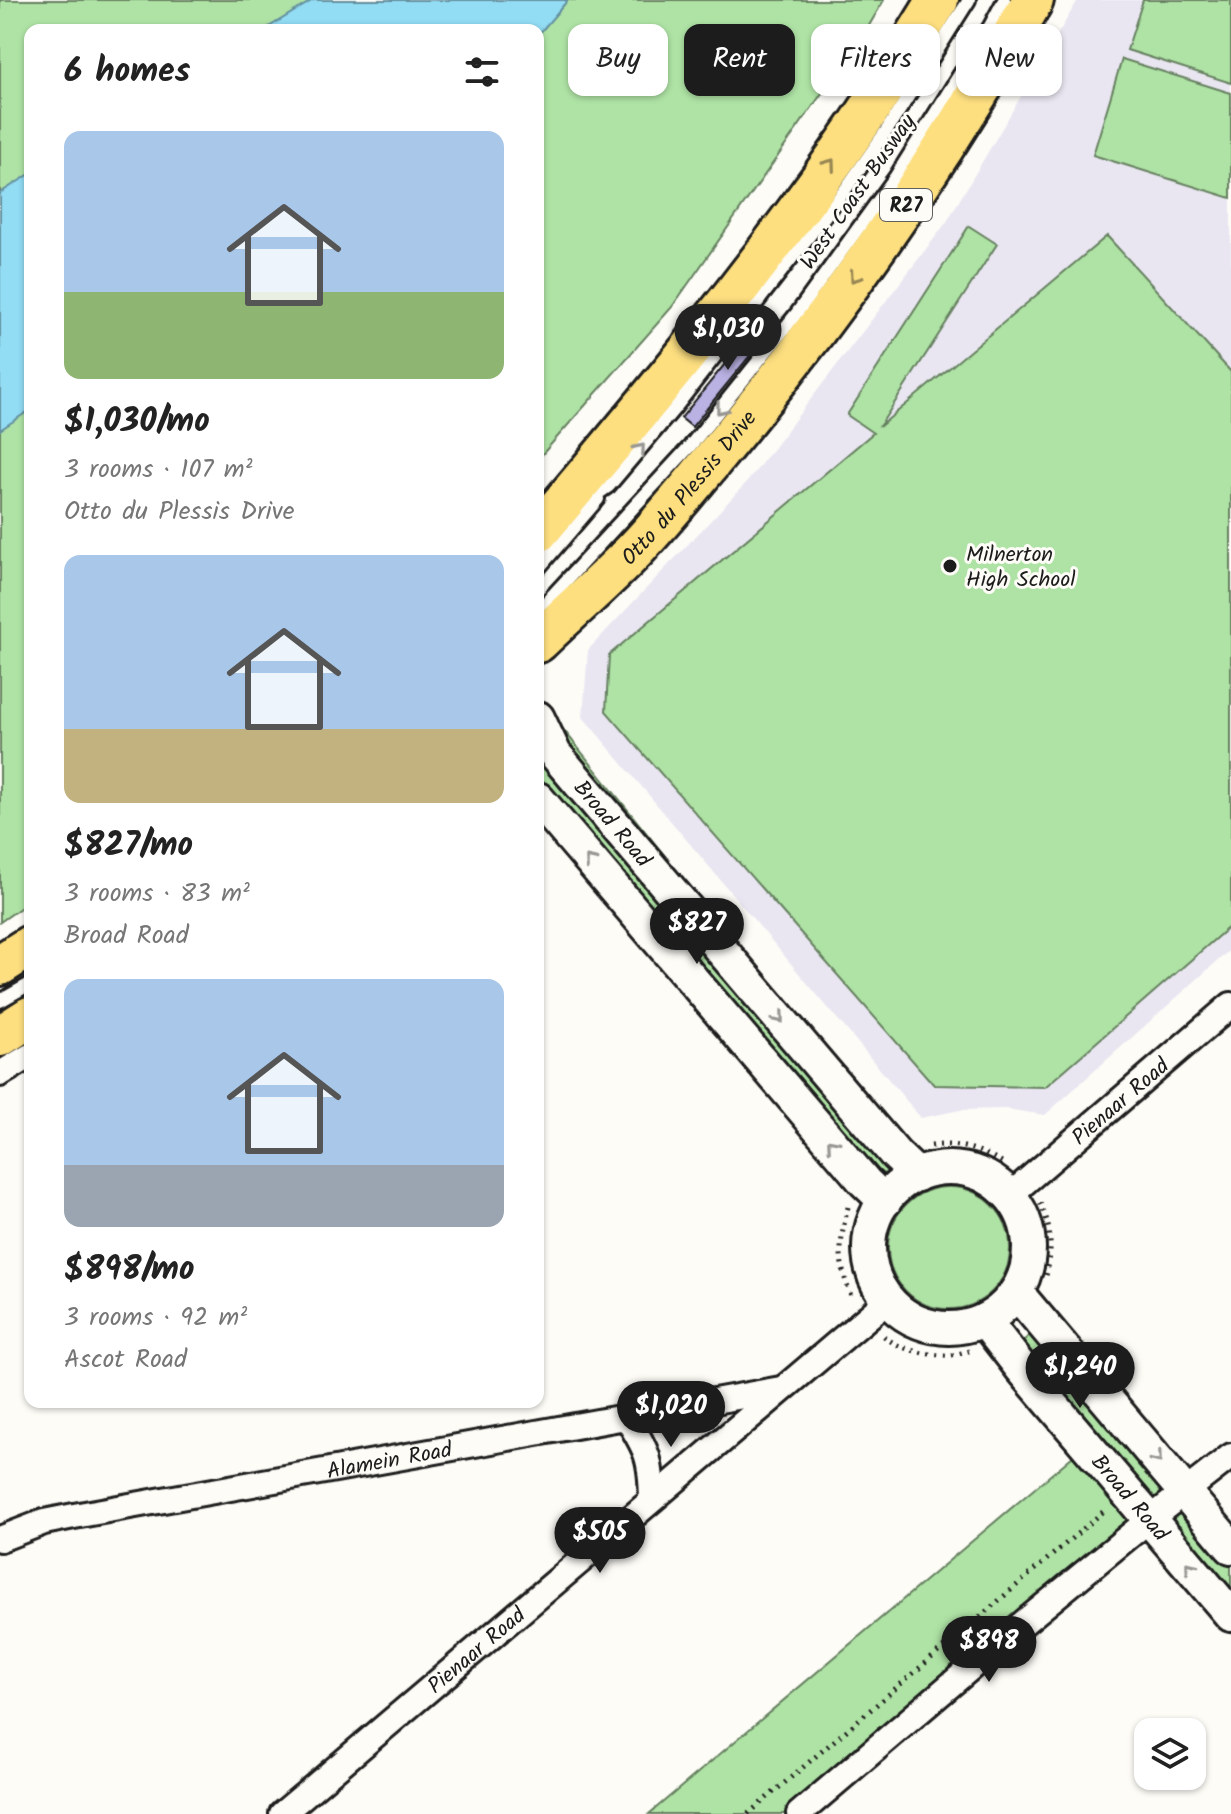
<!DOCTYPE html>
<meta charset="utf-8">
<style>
:root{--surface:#fff;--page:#f2f2f2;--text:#222;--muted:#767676;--accent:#1c1c1c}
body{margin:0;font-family:Kalam,sans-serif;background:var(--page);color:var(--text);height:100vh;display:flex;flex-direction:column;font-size:30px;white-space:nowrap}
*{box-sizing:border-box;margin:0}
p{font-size:26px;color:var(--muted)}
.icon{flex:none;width:44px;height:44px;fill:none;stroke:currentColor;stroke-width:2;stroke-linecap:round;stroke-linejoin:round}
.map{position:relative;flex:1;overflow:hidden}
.sheet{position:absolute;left:24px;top:24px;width:520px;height:1384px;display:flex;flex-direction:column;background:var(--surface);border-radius:16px;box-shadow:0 2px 6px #0004}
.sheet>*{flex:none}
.guide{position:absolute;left:568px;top:24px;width:542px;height:72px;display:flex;gap:16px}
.fabs{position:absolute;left:1134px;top:1718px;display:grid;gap:16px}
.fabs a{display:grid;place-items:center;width:72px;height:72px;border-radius:16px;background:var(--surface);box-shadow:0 2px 6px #0004;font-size:40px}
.price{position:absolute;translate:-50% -68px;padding:0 18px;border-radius:28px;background:var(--accent);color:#fff;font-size:26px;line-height:52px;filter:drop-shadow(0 2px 4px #0008)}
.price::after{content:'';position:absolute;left:50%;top:48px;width:24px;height:18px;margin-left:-12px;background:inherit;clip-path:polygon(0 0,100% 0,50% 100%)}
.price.current{background:#222;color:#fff}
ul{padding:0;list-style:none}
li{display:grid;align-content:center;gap:16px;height:424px;padding:0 40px}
li span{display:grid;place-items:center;height:248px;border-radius:16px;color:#555}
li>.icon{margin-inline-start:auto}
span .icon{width:144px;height:144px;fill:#fffc;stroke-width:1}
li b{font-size:34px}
h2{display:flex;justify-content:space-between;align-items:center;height:96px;padding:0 40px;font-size:34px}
.pill{padding:0 28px;border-radius:16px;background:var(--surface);box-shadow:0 2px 6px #0004;font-size:28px;line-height:72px}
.pill.current{background:var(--accent);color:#fff}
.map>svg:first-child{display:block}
.built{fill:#e9e6f1}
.green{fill:#afe3a5;stroke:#668060;stroke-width:2}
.water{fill:#92dcf4;stroke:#638f9e;stroke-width:2}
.building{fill:#bab2e3;stroke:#1c1c1c;stroke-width:2}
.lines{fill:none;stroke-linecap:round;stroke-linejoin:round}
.service-casing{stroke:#1c1c1c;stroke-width:18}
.minor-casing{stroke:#1c1c1c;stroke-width:30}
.tertiary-casing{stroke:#1c1c1c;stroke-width:38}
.primary-casing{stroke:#1c1c1c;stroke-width:46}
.path{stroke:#1c1c1c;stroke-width:5;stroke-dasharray:2 6;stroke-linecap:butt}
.service{stroke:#fdfcf7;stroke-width:12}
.minor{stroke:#fdfcf7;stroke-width:24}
.tertiary{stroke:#fdfcf7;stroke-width:32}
.primary{stroke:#fddf80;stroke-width:40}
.oneway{stroke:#988753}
.oneway2{stroke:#989794}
.poi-dot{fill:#1c1c1c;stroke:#fdfcf7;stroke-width:3}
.labels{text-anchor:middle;stroke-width:6;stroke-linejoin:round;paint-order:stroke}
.shield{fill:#fdfcf7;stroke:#605f5e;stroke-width:2}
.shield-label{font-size:20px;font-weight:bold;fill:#1c1c1c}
.street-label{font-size:22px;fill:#1c1c1c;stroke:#fdfcf7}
.poi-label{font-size:22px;fill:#1c1c1c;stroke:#fdfcf7;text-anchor:start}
</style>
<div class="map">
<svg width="1231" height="1814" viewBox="0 0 1231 1814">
<rect width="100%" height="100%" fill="#fdfcf7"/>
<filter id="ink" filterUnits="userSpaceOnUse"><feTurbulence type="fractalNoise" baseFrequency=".0125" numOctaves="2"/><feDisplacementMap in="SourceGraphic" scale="16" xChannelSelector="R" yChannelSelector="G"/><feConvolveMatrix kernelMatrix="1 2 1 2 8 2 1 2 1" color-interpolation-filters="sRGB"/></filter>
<g filter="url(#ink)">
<path class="built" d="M1078,0H1231V949L1045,1115L1006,1109L960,1110L921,1118L583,717L588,650L748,481L946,223Z"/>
<path class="green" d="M0,0H884L867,29L672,307L538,459V30H30V901L0,922Z
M1143,0H1231V83L1127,50Z
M1122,59L1231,93V198L1093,155Z
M969,226L997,244L879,427L1107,236L1231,372V925L1045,1087L934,1085L606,711L609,655L873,433L847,415Z
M538,698L906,1156L881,1176L538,778Z
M888 1248a61 61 0 1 1 122 0a61 61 0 1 1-122 0Z
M1032,1333L1231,1567V1588L1022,1342Z
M1086,1445L1150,1519L799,1814H649Z"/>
<path class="water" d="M313,0H568L538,35V30H264Z
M30,174V410L0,430V193Z"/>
<path class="building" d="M763,317L774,326L692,427L681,418Z"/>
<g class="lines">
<g class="service-casing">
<path id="service" d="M584,503L609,486L674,409L845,190L887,130L969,0
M538,569L598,499
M538,611L690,446L797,313L896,176L990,26L1004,0
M0,1001L30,984"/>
</g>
<g class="minor-casing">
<g id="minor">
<path d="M0,1074L30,1056"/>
<path id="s1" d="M1009,1196L1231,1005"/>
<path d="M627,1418C648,1452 651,1459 652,1499"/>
<path id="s2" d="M0,1539L44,1522L74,1516L781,1389"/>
<path id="s3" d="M282,1814L888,1300"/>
<path d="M799,1814L1028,1619L1150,1519L1231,1456"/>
</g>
</g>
<g class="tertiary-casing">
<g id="tertiary">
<path id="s4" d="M538,718L555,754L587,792L848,1099L896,1155L917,1175"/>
<path d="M538,799L865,1182L885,1201"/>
<circle cx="949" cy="1248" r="80"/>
<path d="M1016,1292L1231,1547"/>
<path id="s5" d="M984,1320L1022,1369L1231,1615"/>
</g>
</g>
<g class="primary-casing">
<g id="primary">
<path d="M538,532C650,400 762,266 860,123C887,83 913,41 938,0"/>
<path id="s6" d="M538,642C570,611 604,582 635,550C671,512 704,470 737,430C848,295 947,151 1033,0"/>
<path d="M0,965L30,946"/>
<path d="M0,1036L30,1017"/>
</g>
</g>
<path class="path" d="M931,1146C958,1142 982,1150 1005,1164
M1040,1203C1052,1226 1053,1255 1045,1279
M848,1207C839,1244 837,1262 852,1298
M884,1336C898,1349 925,1355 944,1355C952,1356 961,1353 969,1351
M748,1814L1104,1511"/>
<use href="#service" class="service"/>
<use href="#minor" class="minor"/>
<use href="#tertiary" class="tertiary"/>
<use href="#primary" class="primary"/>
</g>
<defs><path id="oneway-chevron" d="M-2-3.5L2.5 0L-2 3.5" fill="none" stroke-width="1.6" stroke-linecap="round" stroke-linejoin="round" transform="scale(2)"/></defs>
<g class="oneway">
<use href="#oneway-chevron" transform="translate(830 164) rotate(-54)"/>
<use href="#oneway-chevron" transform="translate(855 277) rotate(125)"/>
</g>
<g class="oneway2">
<use href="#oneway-chevron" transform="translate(721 409) rotate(129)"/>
<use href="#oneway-chevron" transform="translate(640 449) rotate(-50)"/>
<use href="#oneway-chevron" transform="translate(590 861) rotate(-130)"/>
<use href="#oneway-chevron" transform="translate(779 1018) rotate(50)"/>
<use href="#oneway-chevron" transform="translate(832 1144) rotate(-131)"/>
<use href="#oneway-chevron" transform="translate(1157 1458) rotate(50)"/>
<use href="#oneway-chevron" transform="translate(1190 1567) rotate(-130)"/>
</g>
</g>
<circle class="poi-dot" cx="950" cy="566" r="8"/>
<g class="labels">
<rect class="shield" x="880" y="189" width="52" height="32" rx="6"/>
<g class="shield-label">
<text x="906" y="212">R27</text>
</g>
<g class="street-label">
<text transform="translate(857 191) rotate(-55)" y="8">West Coast Busway</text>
<text dy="8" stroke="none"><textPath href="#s6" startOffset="216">Otto du Plessis Drive</textPath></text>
<text dy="8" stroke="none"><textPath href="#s4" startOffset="130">Broad Road</textPath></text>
<text dy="8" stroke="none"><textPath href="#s1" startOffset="146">Pienaar Road</textPath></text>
<text dy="8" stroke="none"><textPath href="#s2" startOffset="398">Alamein Road</textPath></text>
<text dy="8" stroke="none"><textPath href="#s5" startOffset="230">Broad Road</textPath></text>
<text dy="8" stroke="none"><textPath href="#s3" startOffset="254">Pienaar Road</textPath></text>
</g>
<g class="poi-label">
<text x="966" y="561">Milnerton<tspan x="966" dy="25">High School</tspan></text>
</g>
</g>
</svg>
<div class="fabs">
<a><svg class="icon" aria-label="layers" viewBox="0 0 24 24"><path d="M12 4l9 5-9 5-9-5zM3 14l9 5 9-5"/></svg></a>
</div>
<b class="price current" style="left:728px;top:372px">$1,030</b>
<b class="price" style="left:697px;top:966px">$827</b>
<b class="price" style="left:1080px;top:1410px">$1,240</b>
<b class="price" style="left:671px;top:1449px">$1,020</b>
<b class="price" style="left:600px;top:1575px">$505</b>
<b class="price" style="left:989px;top:1684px">$898</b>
<div class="guide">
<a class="pill">Buy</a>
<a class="pill current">Rent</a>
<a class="pill">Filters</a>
<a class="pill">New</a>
</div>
<section class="sheet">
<h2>6 homes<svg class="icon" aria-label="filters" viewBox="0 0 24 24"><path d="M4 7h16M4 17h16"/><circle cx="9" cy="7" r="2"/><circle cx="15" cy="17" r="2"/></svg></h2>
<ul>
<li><span style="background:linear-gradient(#a9c7e8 65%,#8fb573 0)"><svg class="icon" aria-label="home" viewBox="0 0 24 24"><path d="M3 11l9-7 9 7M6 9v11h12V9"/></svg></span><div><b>$1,030/mo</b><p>3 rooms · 107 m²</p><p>Otto du Plessis Drive</p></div></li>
<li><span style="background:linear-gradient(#a9c7e8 70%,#c2b280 0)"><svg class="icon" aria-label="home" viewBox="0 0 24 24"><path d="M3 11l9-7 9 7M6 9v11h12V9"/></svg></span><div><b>$827/mo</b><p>3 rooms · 83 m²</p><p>Broad Road</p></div></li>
<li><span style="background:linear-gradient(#a9c7e8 75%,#9aa5b1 0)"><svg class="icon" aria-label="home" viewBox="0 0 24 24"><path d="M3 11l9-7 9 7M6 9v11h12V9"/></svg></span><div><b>$898/mo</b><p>3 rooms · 92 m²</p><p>Ascot Road</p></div></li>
</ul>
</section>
</div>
